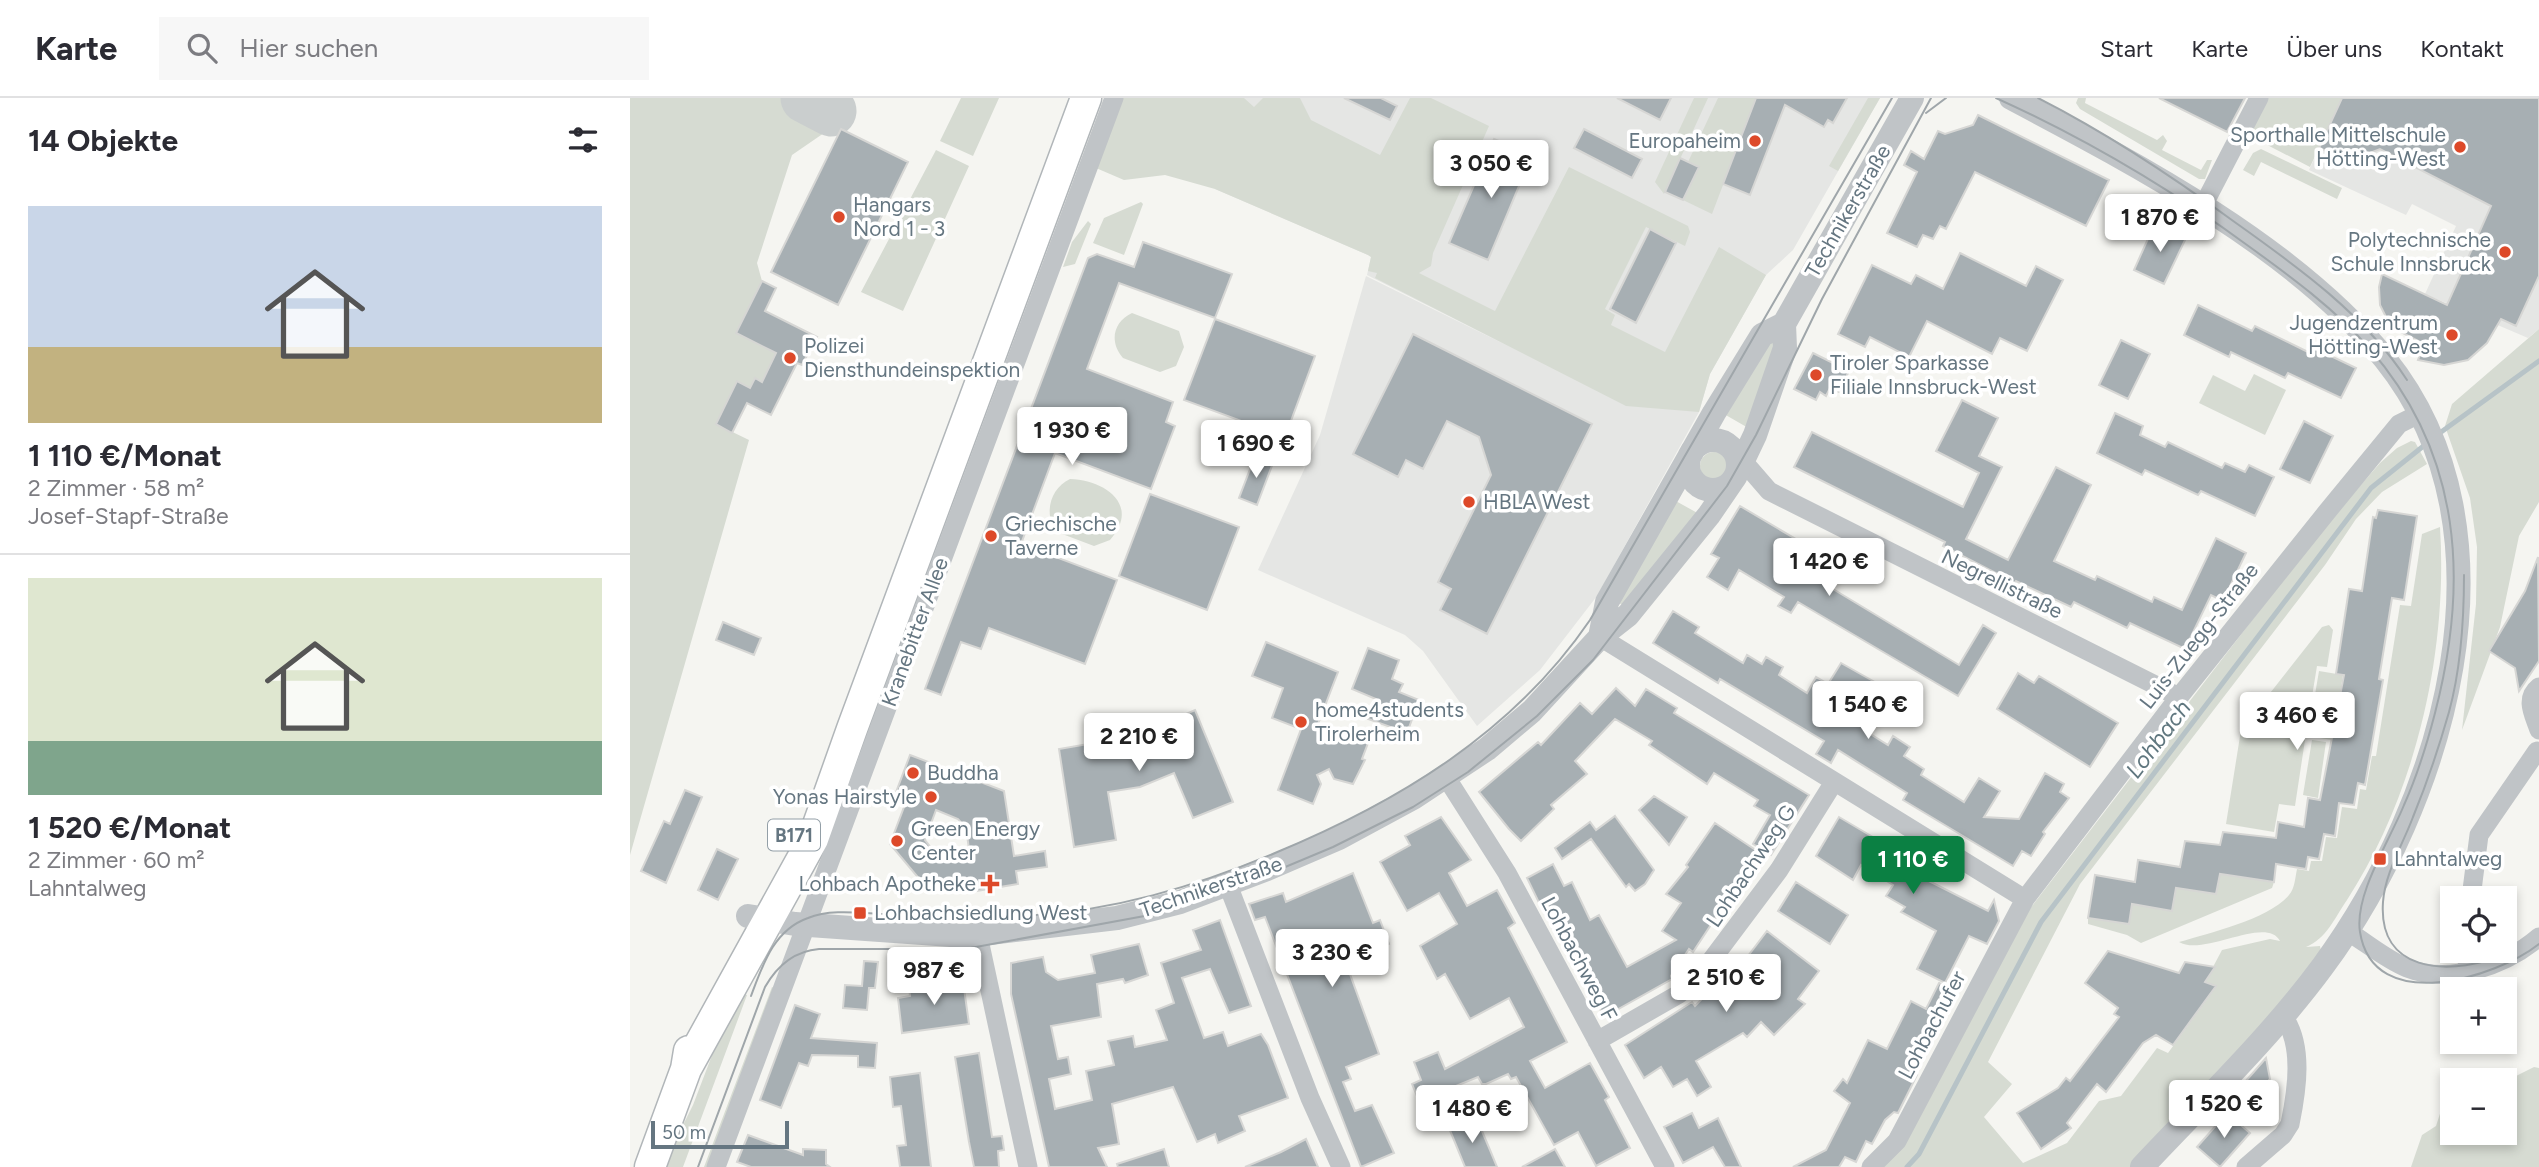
<!DOCTYPE html>
<html lang="de">
<meta charset="utf-8">
<style>
:root{--surface:#fff;--page:#f7f7f7;--text:#2b2b33;--muted:#7c7c81;--line:#e1e1e2;--accent:#0b8043}
body{margin:0;font-family:Figtree,sans-serif;background:var(--page);color:var(--text);height:100vh;display:flex;flex-direction:column;font-size:26px;white-space:nowrap}
*{box-sizing:border-box;margin:0}
p{font-size:23px;color:var(--muted)}
.icon{flex:none;width:38px;height:38px;fill:none;stroke:currentColor;stroke-width:2;stroke-linecap:round;stroke-linejoin:round}
.map{position:relative;flex:1;overflow:hidden}
.side{display:flex;flex-direction:column;background:var(--surface);width:630px}
.side>*{flex:none}
.buttons{position:absolute;left:1810px;top:788px;display:grid;gap:14px}
.buttons a{display:grid;place-items:center;width:77px;height:77px;border-radius:0px;background:var(--surface);box-shadow:0 4px 10px #0003;font-size:35px}
.scale{position:absolute;left:21px;bottom:18px;width:138px;box-sizing:border-box;padding-left:7px;border:4px solid #657681;border-top:0;font-size:19px;line-height:24px;white-space:nowrap;color:#657681;-webkit-text-stroke:5px #fff;paint-order:stroke}
.price{position:absolute;translate:-50% -60px;padding:0 16px;border-radius:7px;background:#fff;color:#222;font-size:23px;line-height:46px;filter:drop-shadow(0 2px 4px #0008)}
.price::after{content:'';position:absolute;left:50%;top:42px;width:21px;height:16px;margin-left:-10px;background:inherit;clip-path:polygon(0 0,100% 0,50% 100%)}
.price.selected{background:var(--accent);color:#fff}
ul{padding:0;list-style:none}
li{display:grid;align-content:center;gap:14px;height:371px;padding:0 28px}
li+li{border-top:2px solid var(--line)}
li span{display:grid;place-items:center;height:217px;border-radius:0px;color:#555}
li>.icon{margin-inline-start:auto}
span .icon{width:126px;height:126px;fill:#fffc;stroke-width:1}
li b{font-size:30px}
h2{display:flex;justify-content:space-between;align-items:center;height:84px;padding:0 28px;font-size:30px}
header{display:flex;align-items:center;gap:42px;box-sizing:border-box;height:98px;padding:0 35px;background:var(--surface);border-bottom:2px solid var(--line)}
header strong{font-size:33px}
nav{display:flex;gap:38px;margin-inline-start:auto;font-size:24px}
.search{width:490px;height:63px;background:var(--page);display:flex;align-items:center;gap:18px;box-sizing:border-box;padding:0 24px;border-radius:0px;color:var(--muted);font-size:26px}
main{display:flex;flex:1;min-height:0}
.map>svg:first-child{display:block}
.built{fill:#e5e6e4}
.green{fill:#d6dbd2}
.lines{fill:none;stroke-linecap:round;stroke-linejoin:round}
.stream{stroke:#b7c3c7;stroke-width:5}
.taxiway{stroke:#cacece;stroke-width:51}
.building{fill:#a7afb3;stroke:#d6d6d4;stroke-width:2;fill-rule:evenodd}
.primary-casing{stroke:#b1b6b9;stroke-width:33}
.minor{stroke:#c0c4c7;stroke-width:19}
.tertiary{stroke:#c0c4c7;stroke-width:24}
.primary{stroke:#fff;stroke-width:30}
.tram{stroke:#9fa6aa;stroke-width:2}
.poi-dot{fill:#dd4929;stroke:#fff;stroke-width:2.5}
.labels{text-anchor:middle;stroke-width:7;stroke-linejoin:round;paint-order:stroke}
.shield{fill:#fff;stroke:#939fa7;stroke-width:2}
.shield-label{font-size:19px;font-weight:bold;fill:#657681}
.poi-label{font-size:21px;fill:#657681;stroke:#fff;text-anchor:start}
.street-label{font-size:21px;fill:#657681;stroke:#fff}
.water-label{font-size:23px;font-style:italic;fill:#60777f;stroke:#fff}
</style>
<header>
<strong>Karte</strong>
<div class="search"><svg class="icon" aria-label="search" viewBox="0 0 24 24"><circle cx="10" cy="10" r="6"/><path d="M15 15l6 6"/></svg>Hier suchen</div>
<nav><a>Start</a><a>Karte</a><a>Über uns</a><a>Kontakt</a></nav>
</header>
<main>
<section class="side">
<h2>14 Objekte<svg class="icon" aria-label="filters" viewBox="0 0 24 24"><path d="M4 7h16M4 17h16"/><circle cx="9" cy="7" r="2"/><circle cx="15" cy="17" r="2"/></svg></h2>
<ul>
<li><span style="background:linear-gradient(#c9d6e8 65%,#c2b280 0)"><svg class="icon" aria-label="home" viewBox="0 0 24 24"><path d="M3 11l9-7 9 7M6 9v11h12V9"/></svg></span><div><b>1 110 €/Monat</b><p>2 Zimmer · 58 m²</p><p>Josef-Stapf-Straße</p></div></li>
<li><span style="background:linear-gradient(#dfe7d0 75%,#7fa58c 0)"><svg class="icon" aria-label="home" viewBox="0 0 24 24"><path d="M3 11l9-7 9 7M6 9v11h12V9"/></svg></span><div><b>1 520 €/Monat</b><p>2 Zimmer · 60 m²</p><p>Lahntalweg</p></div></li>
</ul>
</section>
<div class="map">
<svg width="1909" height="1069" viewBox="0 0 1909 1069">
<rect width="100%" height="100%" fill="#f5f5f1"/>
<path class="built" d="M590,0H1250L1163,152L1136,177L1080,276L1069,314L967,498L910,572L847,628L793,553L775,537L628,472L690,337L736,178L876,247L737,177L741,159L738,157L585,91Z
M1712,0H1909V231L1898,240L1795,196L1826,128L1782,106L1776,117L1679,72Z"/>
<path class="green" d="M0,0H205L194,35L162,57L127,165L132,183L106,235L146,255L132,283L125,280L120,290L107,284L86,326L119,342L0,757Z
M331,0H369L343,58L310,43Z
M489,0H614L624,9L633,0H670L681,22L750,57L780,0H801L859,28L803,155L801,168L789,175L865,213L939,69L1058,128L1060,134L1055,148L1016,129L975,211L985,217L981,227L1035,254L1089,149L1136,177L1080,276L1069,314L996,308L745,180L747,175L738,173L741,159L738,157L585,91L535,77L494,82L466,70Z
M1064,0H1078L1034,96L1025,84Z
M1088,0H1126L1082,116L1053,102L1069,70L1058,64Z
M1238,0H1250L1208,73L1199,68Z
M1448,0H1456L1455,5L1527,42L1533,37L1537,43L1532,52L1571,72L1577,62H1582L1575,81H1569L1450,11L1446,5Z
M1636,0H1712L1680,69L1618,37Z
M1631,51L1712,90L1707,101L1631,64L1624,78L1613,72L1623,55Z
M306,52L339,68L273,213L231,194Z
M511,104L513,106L494,157L463,145L474,120Z
M458,123L461,126L445,166L433,169L442,144Z
M502,215L549,233L554,249L546,268L530,274L493,260C479,244 483,224 502,215Z
M1909,231V404L1889,438L1870,529L1832,632L1846,506L1847,449L1840,400L1815,328L1822,306Z
M1148,244L1120,331L1094,316L1138,245Z
M1624,276L1656,292L1635,337L1569,305L1583,277L1615,293Z
M1781,343L1785,344L1797,366L1752,394L1726,421L1695,467L1450,786L1358,964L1382,986L1354,1019L1393,1065L1437,1045L1469,1003L1491,998L1527,950L1538,955L1586,889L1575,884L1592,852L1640,841L1650,843C1636,817 1574,859 1549,844C1579,835 1639,821 1659,797C1665,790 1665,780 1667,771L1679,773L1681,763H1692L1696,739L1707,740L1712,709L1727,711L1730,691L1736,692L1742,658H1746L1770,507L1781,508L1792,436L1810,429C1818,555 1786,695 1717,802C1704,821 1697,840 1676,849L1690,848L1694,868L1512,1069H1241L1365,856L1690,434L1750,365L1767,350Z
M1070 368a14 14 0 1 1 28 0a14 14 0 1 1-28 0Z
M440,381C475,382 511,407 480,442L464,448L427,434C413,417 420,390 440,381Z
M1044,402L1071,417L998,510L989,505Z
M1699,527L1703,532L1697,569L1687,568L1676,635L1615,627L1692,529Z
M1689,573L1713,577L1702,642L1678,638Z
M1611,632L1675,642L1665,708L1649,706L1644,734L1596,726Z
M1682,642L1696,644L1688,700L1673,697Z
M1590,776L1644,784L1642,790L1511,845L1497,837L1458,826V820L1499,826L1502,806L1541,813L1546,790L1586,796Z
M142,889L146,891L80,1069H74Z
M111,895L117,897L53,1069H32L63,1007L89,939Z
M1904,969L1909,970V1069H1781L1792,1037L1806,1028L1818,991H1822V1034H1874V984Z"/>
<g class="lines">
<path class="stream" d="M1807,337L1909,263
M1277,1069L1289,1056L1411,824L1741,390L1796,346"/>
<path class="taxiway" d="M176,0L201,13"/>
</g>
<path class="building" d="M714,0H751L767,8L760,22Z
M987,0H1041L1030,22Z
M1126,0H1217L1203,25L1198,22L1194,29L1155,7L1120,97L1093,86Z
M1529,0H1615L1597,34Z
M1712,0H1909V178L1886,228L1871,221L1857,245L1838,262L1814,267L1788,262L1794,246L1765,231L1757,221L1750,207L1749,189L1752,176L1817,207L1861,108L1750,51L1719,63L1689,50Z
M1348,17L1479,82L1456,128L1345,74L1316,131L1310,128L1303,141L1293,137L1287,149L1257,135L1287,74L1274,67L1281,53L1294,61L1308,33L1315,36L1343,27Z
M211,31L278,64L208,207L141,174Z
M954,31L1012,61L1002,80L944,50Z
M864,41L902,57L858,162L819,145Z
M1050,60L1069,69L1053,102L1035,94Z
M1525,125L1556,140L1534,186L1504,172Z
M1020,131L1046,145L1006,225L980,211Z
M513,144L602,176L585,220L489,185L457,271L543,304L536,324L545,328L521,391L425,355L391,446L487,482L455,566L359,530L351,551L331,544L311,597L295,591L458,160L467,156L504,169Z
M1330,155L1396,188L1406,168L1433,182L1397,253L1370,240L1362,256L1297,223L1279,259L1240,239L1235,249L1208,236L1242,167L1281,186L1286,177L1313,191Z
M132,183L146,190L135,213L187,239L172,267L167,265L141,317L117,305L102,335L86,326L107,283L120,290L125,280L132,284L146,255L106,235Z
M1568,207L1622,233L1625,228L1678,254L1680,248L1726,270L1711,300L1658,275L1655,280L1601,254L1599,259L1554,237Z
M585,221L685,258L655,339L554,302Z
M783,236L962,326L857,536L810,512L821,491L808,484L861,377L849,339L817,323L793,371L776,362L768,379L723,356Z
M1491,242L1520,256L1498,301L1469,287Z
M1183,255L1219,273L1209,294L1200,290L1196,298L1190,294L1186,302L1164,291Z
M1332,302L1368,320L1349,358L1372,369L1336,441L1378,462L1426,369L1461,387L1424,463L1465,482L1467,478L1522,504L1524,499L1552,512L1586,440L1616,455L1593,503L1581,497L1555,551L1500,525L1497,530L1444,504L1441,509L1386,483L1385,485L1313,448L1315,444L1164,369L1182,334L1333,409L1349,375L1306,353Z
M1485,315L1513,328L1510,337L1535,349L1538,344L1592,370L1595,365L1615,374L1619,367L1644,379L1625,418L1571,393L1568,397L1515,372L1512,377L1467,355Z
M1674,323L1703,338L1680,385L1650,371Z
M625,358L643,365L627,407L609,400Z
M520,396L609,429L577,512L489,478Z
M1110,408L1186,453L1174,472L1183,479L1329,567L1353,527L1366,535L1328,598L1168,504L1161,515L1148,508L1154,499L1109,472L1098,492L1077,479L1089,460L1081,456Z
M1748,412L1787,418L1774,502L1762,500L1749,581L1753,582L1735,687L1728,685L1724,707L1709,705L1705,738L1694,736L1689,761L1678,759L1676,771L1646,766L1644,784L1590,776L1586,796L1546,790L1542,813L1502,806L1499,826L1458,820L1465,777L1505,784L1508,762L1550,769L1555,743L1590,747L1593,734L1646,740L1648,724L1674,729L1678,700L1690,702L1714,577L1706,576L1719,491L1732,493L1743,419L1746,420Z
M1908,459L1909,563L1889,593L1885,570L1859,553L1895,493Z
M1043,513L1069,529L1065,535L1113,565L1117,557L1132,566L1136,559L1153,569L1149,577L1177,595L1186,579L1198,586L1211,565L1259,592L1234,632L1258,647L1263,638L1280,649L1274,658L1294,671L1291,677L1334,704L1349,680L1370,693L1354,719L1389,721L1415,675L1434,686L1430,694L1439,700L1413,734L1415,736L1401,758L1392,753L1383,768L1273,702L1277,695L1208,652L1201,665L1186,656L1194,643L1090,581L1088,585L1023,545Z
M93,524L131,540L124,557L86,542Z
M636,544L708,574L688,626L738,645L732,661L735,662L723,686L704,681L699,671L687,677L691,686L683,706L648,692L671,631L642,620L653,590L622,578Z
M738,550L769,562L762,581L773,586L769,594L789,602L777,635L738,621L746,601L722,591Z
M1388,575L1404,585L1409,578L1488,625L1460,669L1367,611Z
M986,590L1005,608L1016,591L1047,610L1044,615L1179,697L1141,757L1123,746L1140,717L1124,708L1128,702L1084,675L1077,686L1019,647L1022,643L985,621L945,663L957,676L921,707L924,711L891,743L879,731L849,694L908,644L911,647L950,605L962,616Z
M565,612L603,704L563,720L544,675L510,689L478,694L486,742L444,749L429,651L470,644L469,639L497,634L524,623L526,629Z
M280,657L374,693L384,758L415,753L417,769L386,773L388,786L346,793L344,781L296,789L260,746L277,701L265,697ZM306,712L328,721L336,730L339,751L306,756L295,742Z
M55,692L72,699L36,785L11,773L34,723L40,726Z
M1024,698L1057,719L1039,747L1009,712Z
M985,718L1024,772L1015,786L1005,793L999,786L996,789L961,741L932,761L925,750L960,724L966,732Z
M811,719L841,762L819,775L837,808L867,792L885,825L878,830L937,944L900,963L915,990L960,965L979,999L975,1002L1000,1050L966,1068L948,1034L924,1047L886,979L881,981L878,976L856,986H852L848,979L789,1003L782,986L791,982L784,964L808,954L815,971L894,929L879,900L840,921L815,876L807,881L790,848L827,826L809,795L777,813L750,764L780,747L775,738Z
M1209,719L1292,768L1287,777L1358,813L1364,802L1369,823L1357,846L1339,838L1315,885L1287,871L1306,833L1271,814L1275,809L1256,798L1263,787L1231,767L1223,782L1186,758Z
M1085,725L1127,753L1085,814L1088,816L1063,854L1059,851L1041,878L1042,881L974,919L927,824L923,826L914,815L897,780L923,766L934,788L942,784L960,822L969,817L997,869L1046,842L1032,833L1051,805L1036,796L1058,769L1056,767Z
M87,751L108,761L88,802L68,792Z
M723,775L743,825L750,822L759,846L751,849L752,851L716,865L749,956L716,969L721,981L713,984L725,1013L742,1007L764,1055L731,1069L635,819L625,822L619,806L653,795L656,804Z
M1166,784L1218,817L1200,846L1148,813Z
M590,822L621,908L599,915L580,871L552,880L574,940L593,934L598,948L631,936L638,947L658,1000L609,1018L615,1033L588,1045L585,1036L567,1044L543,989L482,1006L489,1046L468,1050L477,1069H419L381,896V865L413,859L416,874L428,882L465,875L461,857L509,846L518,877L495,885L493,881L467,886L471,919L421,928L428,961L438,959L441,976L419,981L425,1011L462,1002L456,973L484,967L478,943L503,938L505,949L537,942L526,912L544,905L531,865L571,852L563,832Z
M1137,833L1189,873L1168,901L1175,906L1144,937L1131,924L1117,939L1113,935L1066,963L1081,989L1067,998L1057,981L1043,989L1031,969L1014,980L995,947L1062,904L1065,908L1101,871L1105,875Z
M1478,853L1549,875L1555,864L1585,869L1575,884L1586,888L1543,947L1526,937L1513,945L1476,994L1467,986L1437,1025L1441,1030L1411,1051L1387,1015L1428,990L1436,980L1440,983L1489,919L1484,916L1488,910L1455,885Z
M234,863L248,864L245,890H239L237,912L213,910L215,887L232,888Z
M333,883L339,926L272,935L268,900L280,898L279,890Z
M1309,885L1326,893L1307,937L1301,934L1281,974L1287,977L1268,1015L1264,1014L1255,1022L1242,1046L1236,1043L1226,1064L1215,1059L1209,1069H1163L1196,1052L1220,1005L1204,993L1213,981L1217,985L1238,942L1257,951L1281,903L1296,911Z
M165,907L190,916L181,940L247,945L245,970L228,969V958L182,957L178,968L169,965L151,1010L130,1002Z
M349,955L362,1039L372,1038L374,1052L368,1053L369,1069H344L339,1044L325,959Z
M1636,960L1640,981L1627,997L1614,985Z
M290,975L301,1069H270L267,1048L276,1047L271,1008L263,1009L260,979Z
M1062,1015L1069,1030L1088,1020L1111,1069H1095L1083,1049L1053,1065L1034,1029Z
M1597,1015L1620,1035L1590,1069L1567,1049Z
M846,1019L860,1052L867,1069H835L819,1030Z
M118,1037L173,1057V1051L196,1052V1066L200,1069H121L107,1064Z
M676,1041L688,1069H615L651,1054Z
M534,1051L539,1069H488L487,1066Z
M925,1051L935,1069H892Z"/>
<g class="lines">
<g class="primary-casing">
<path id="primary" d="M56,971L183,741L222,631L456,0
M20,1069L56,971L59,953"/>
</g>
<path class="minor" d="M1573,108L1629,0
M1113,363L1139,393L1549,599
M970,539L1395,801
M1909,589C1894,601 1904,617 1909,632
M816,679L877,775L1035,1069
M598,787L680,1000L711,1069
M1841,800L1849,737L1907,653
M1717,833C1737,845 1755,861 1777,870C1820,887 1875,868 1909,839
M348,837L398,1069
M1837,873L1838,852
M967,943L1049,896L1068,880L1149,772L1204,684
M86,1069L484,0
M1241,1069L1267,1043L1395,801L1549,599L1696,415L1769,326L1791,315
M1616,1069L1653,1037L1660,1026C1667,992 1674,947 1653,918"/>
<path class="tertiary" d="M1381,0C1506,66 1666,150 1755,261C1895,435 1813,705 1693,868C1640,940 1573,1004 1512,1069
M1058 367a25 25 0 1 1 50 0a25 25 0 1 1-50 0Z
M970,539L977,504L1084,315L1132,237L1154,226L1282,0
M118,818L165,826L335,838L487,820L550,804L637,771L709,740L783,700L857,651L902,613L970,539L998,517L1079,417L1105,379L1125,337L1155,250L1154,226"/>
<use href="#primary" class="primary"/>
<path class="tram" d="M1366,0C1454,40 1539,90 1617,147C1660,178 1705,211 1740,251C1832,357 1839,484 1805,615C1797,646 1787,678 1774,707C1760,742 1724,797 1730,834C1743,918 1866,880 1909,846
M1408,0C1479,36 1542,78 1606,125C1668,169 1735,217 1777,282
M1296,15L1316,0
M1834,477C1834,522 1831,570 1819,614C1809,649 1797,685 1783,719C1773,746 1755,775 1753,804C1748,874 1816,877 1865,860
M121,898C133,866 144,832 178,820C200,811 229,815 252,816C299,817 347,820 395,818C483,813 564,789 645,755C768,704 883,635 960,522L1262,0
M68,1069L135,889C147,868 165,853 189,851H335L520,817L600,792L703,749L783,709L838,674L907,618L963,562L1097,388L1126,337L1192,201L1301,0"/>
</g>
<g class="poi-dot">
<circle cx="1125" cy="43" r="7"/>
<circle cx="1830" cy="49" r="7"/>
<circle cx="209" cy="119" r="7"/>
<circle cx="1875" cy="154" r="7"/>
<circle cx="1822" cy="237" r="7"/>
<circle cx="160" cy="260" r="7"/>
<circle cx="1186" cy="277" r="7"/>
<circle cx="839" cy="404" r="7"/>
<circle cx="361" cy="438" r="7"/>
<circle cx="671" cy="624" r="7"/>
<circle cx="283" cy="675" r="7"/>
<circle cx="301" cy="699" r="7"/>
<circle cx="267" cy="743" r="7"/>
<rect x="1743" y="754" width="14" height="14" rx="3.5"/>
<path d="M356.5 775.5h7v7h7v7h-7v7h-7v-7h-7v-7h7z"/>
<rect x="223" y="808" width="14" height="14" rx="3.5"/>
</g>
<g class="labels">
<rect class="shield" x="138" y="721.5" width="52" height="31" rx="5"/>
<g class="shield-label">
<text x="164" y="744">B171</text>
</g>
<g class="poi-label">
<text x="1816" y="44" text-anchor="end">Sporthalle Mittelschule<tspan x="1816" dy="24">Hötting-West</tspan></text>
<text x="1111" y="50" text-anchor="end">Europaheim</text>
<text x="223" y="114">Hangars<tspan x="223" dy="24">Nord 1 - 3</tspan></text>
<text x="1861" y="149" text-anchor="end">Polytechnische<tspan x="1861" dy="24">Schule Innsbruck</tspan></text>
<text x="1808" y="232" text-anchor="end">Jugendzentrum<tspan x="1808" dy="24">Hötting-West</tspan></text>
<text x="174" y="255">Polizei<tspan x="174" dy="24">Diensthundeinspektion</tspan></text>
<text x="1200" y="272">Tiroler Sparkasse<tspan x="1200" dy="24">Filiale Innsbruck-West</tspan></text>
<text x="853" y="411">HBLA West</text>
<text x="375" y="433">Griechische<tspan x="375" dy="24">Taverne</tspan></text>
<text x="685" y="619">home4students<tspan x="685" dy="24">Tirolerheim</tspan></text>
<text x="297" y="682">Buddha</text>
<text x="287" y="706" text-anchor="end">Yonas Hairstyle</text>
<text x="281" y="738">Green Energy<tspan x="281" dy="24">Center</tspan></text>
<text x="1764" y="768">Lahntalweg</text>
<text x="346" y="793" text-anchor="end">Lohbach Apotheke</text>
<text x="244" y="822">Lohbachsiedlung West</text>
</g>
<g class="street-label">
<text transform="translate(1218 113) rotate(-60)" y="7">Technikerstraße</text>
<text transform="translate(1372 486) rotate(26)" y="7">Negrellistraße</text>
<text transform="translate(285 534) rotate(-70)" y="7">Kranebitter Allee</text>
<text transform="translate(1569 538) rotate(-52)" y="7">Luis-Zuegg-Straße</text>
<text transform="translate(1121 768) rotate(-56)" y="7">Lohbachweg G</text>
<text transform="translate(581 789) rotate(-19)" y="7">Technikerstraße</text>
<text transform="translate(949 861) rotate(62)" y="7">Lohbachweg F</text>
<text transform="translate(1302 927) rotate(-62)" y="7">Lohbachufer</text>
</g>
<g class="water-label">
<text transform="translate(1528 641) rotate(-53)" y="8">Lohbach</text>
</g>
</g>
</svg>
<div class="buttons">
<a><svg class="icon" aria-label="locate" viewBox="0 0 24 24"><circle cx="12" cy="12" r="6"/><path d="M12 2v4M12 18v4M2 12h4M18 12h4"/></svg></a>
<a>+</a>
<a>−</a>
</div>
<div class="scale">50 m</div>
<b class="price" style="left:861px;top:102px">3 050 €</b>
<b class="price" style="left:1530px;top:156px">1 870 €</b>
<b class="price" style="left:442px;top:369px">1 930 €</b>
<b class="price" style="left:626px;top:382px">1 690 €</b>
<b class="price" style="left:1199px;top:500px">1 420 €</b>
<b class="price" style="left:1238px;top:643px">1 540 €</b>
<b class="price" style="left:1667px;top:654px">3 460 €</b>
<b class="price" style="left:509px;top:675px">2 210 €</b>
<b class="price selected" style="left:1283px;top:798px">1 110 €</b>
<b class="price" style="left:702px;top:891px">3 230 €</b>
<b class="price" style="left:304px;top:909px">987 €</b>
<b class="price" style="left:1096px;top:916px">2 510 €</b>
<b class="price" style="left:1594px;top:1042px">1 520 €</b>
<b class="price" style="left:842px;top:1047px">1 480 €</b>
</div>
</main>
